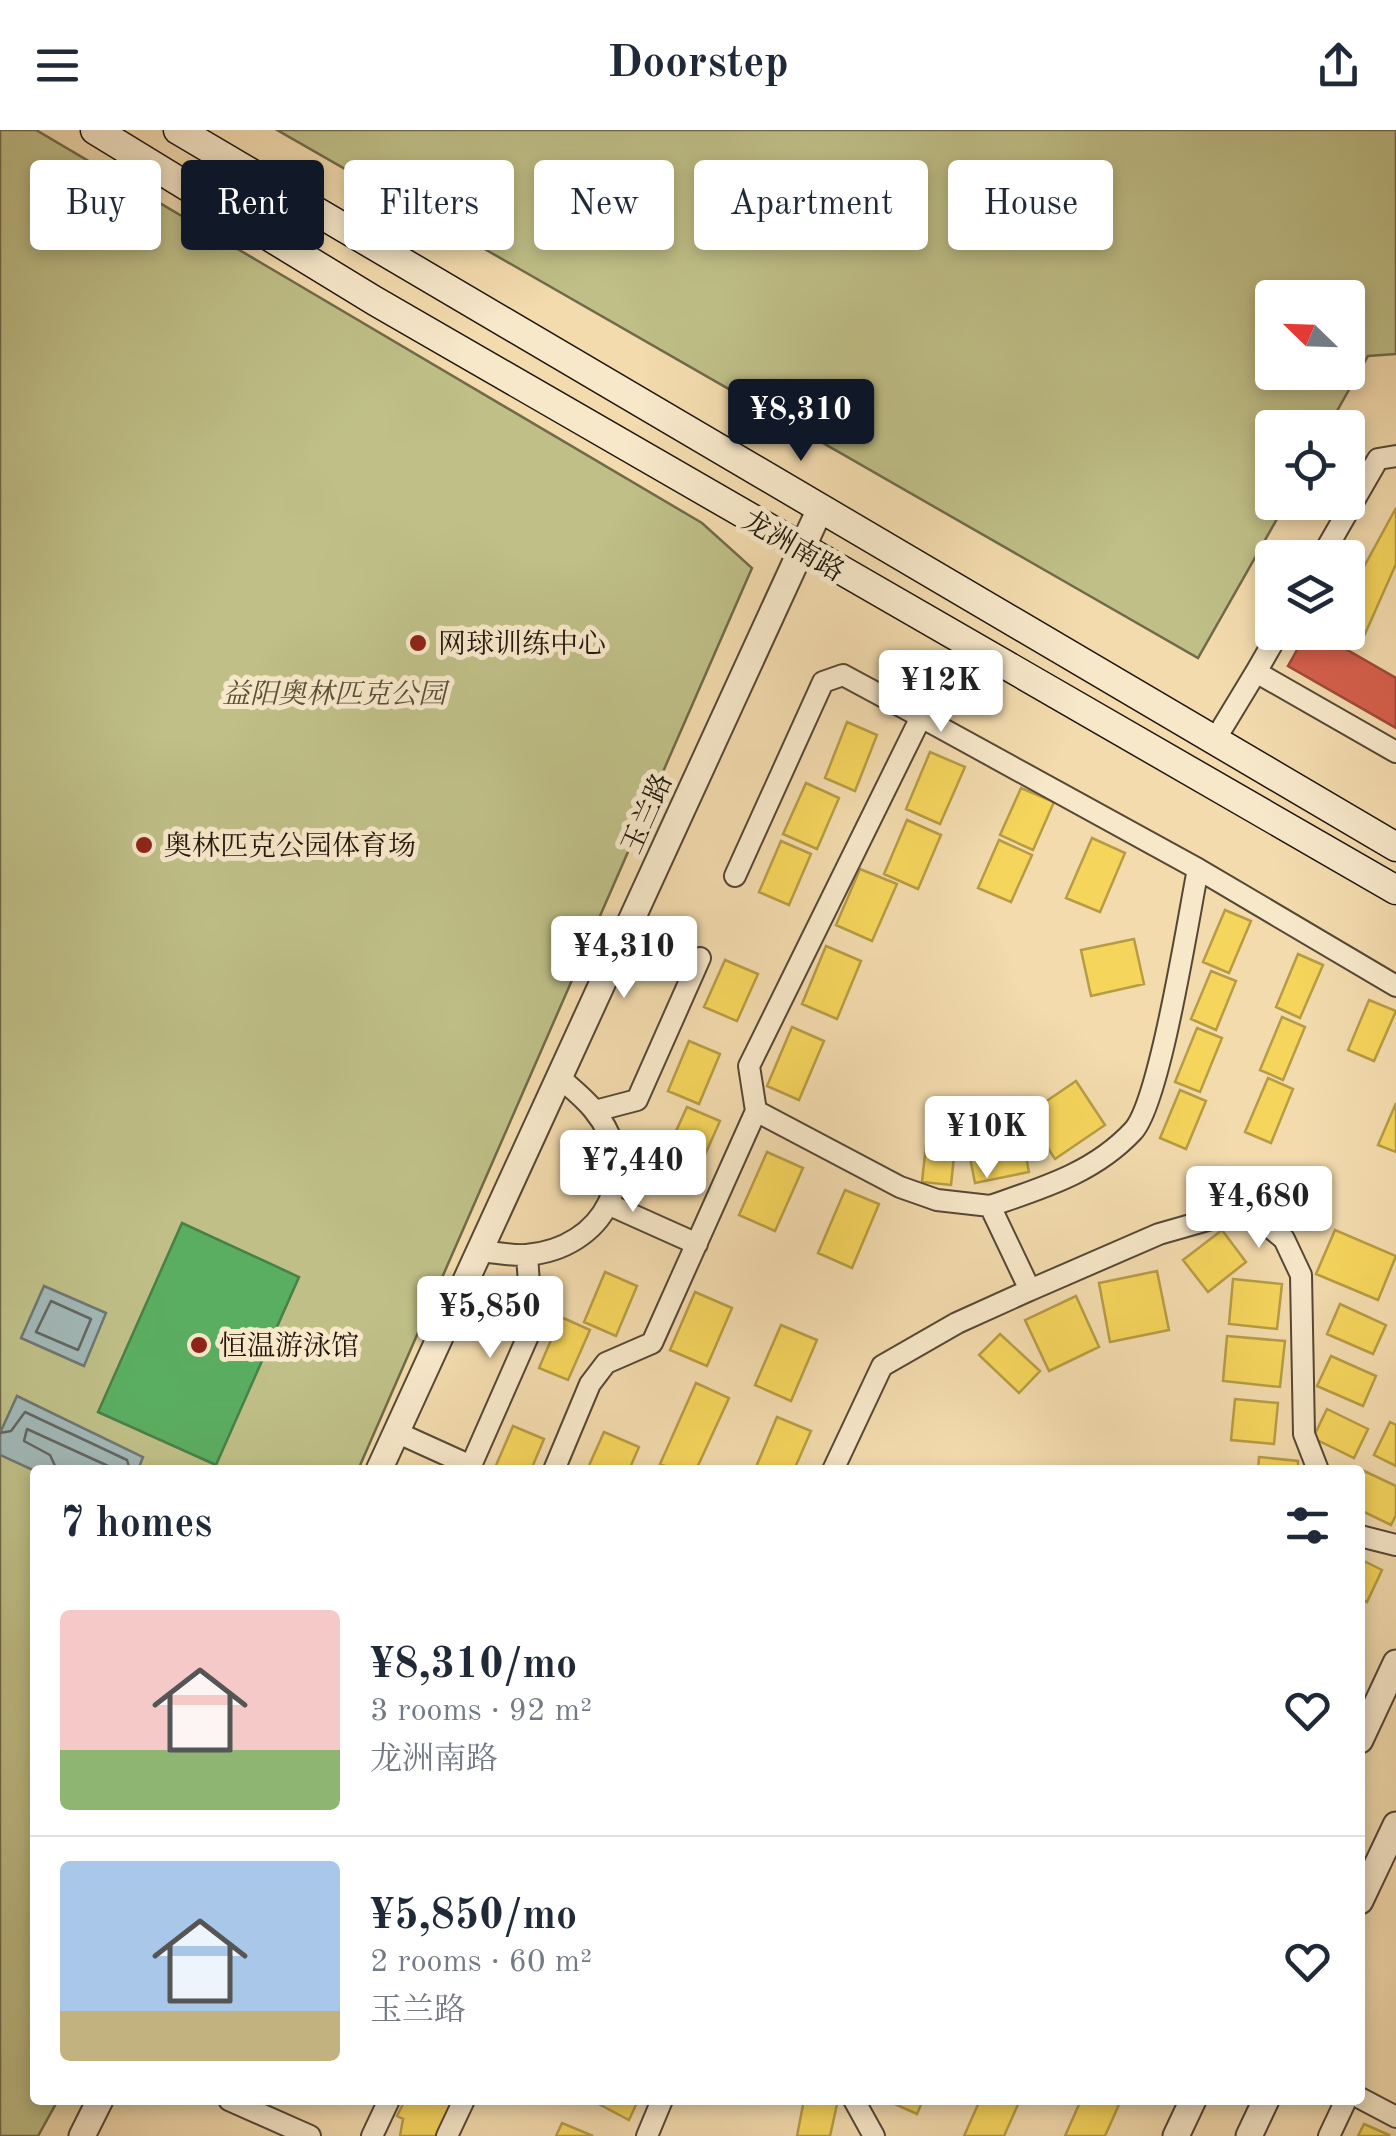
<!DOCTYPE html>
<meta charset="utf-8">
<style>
:root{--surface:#fff;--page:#f6f6f7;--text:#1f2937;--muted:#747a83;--line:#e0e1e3;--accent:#111827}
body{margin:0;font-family:"Old Standard TT","Noto Serif SC",serif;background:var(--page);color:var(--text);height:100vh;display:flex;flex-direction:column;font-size:38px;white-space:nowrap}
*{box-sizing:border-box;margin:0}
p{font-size:32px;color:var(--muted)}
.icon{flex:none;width:55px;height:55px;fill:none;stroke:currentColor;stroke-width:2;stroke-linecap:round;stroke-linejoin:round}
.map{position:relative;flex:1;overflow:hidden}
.drawer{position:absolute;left:30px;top:1335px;width:1335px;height:640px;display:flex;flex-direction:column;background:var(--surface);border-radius:10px;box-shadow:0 5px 15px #0003}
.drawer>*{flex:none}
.banner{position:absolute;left:30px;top:30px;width:1338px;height:90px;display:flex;gap:20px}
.needle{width:65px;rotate:293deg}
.fabs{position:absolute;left:1255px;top:150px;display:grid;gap:20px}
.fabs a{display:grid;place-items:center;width:110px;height:110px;border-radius:10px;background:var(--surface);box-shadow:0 5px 15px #0003;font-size:50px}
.price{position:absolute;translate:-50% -85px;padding:0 22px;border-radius:10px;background:#fff;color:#222;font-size:32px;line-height:65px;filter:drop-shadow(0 2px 5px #0008)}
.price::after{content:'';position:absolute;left:50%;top:60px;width:30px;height:22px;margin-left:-15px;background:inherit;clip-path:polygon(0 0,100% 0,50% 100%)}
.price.active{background:var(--accent);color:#fff}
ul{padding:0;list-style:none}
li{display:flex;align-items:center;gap:30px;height:250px;padding:0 30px}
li+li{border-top:2px solid var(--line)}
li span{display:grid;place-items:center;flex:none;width:280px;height:200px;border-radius:10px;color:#555}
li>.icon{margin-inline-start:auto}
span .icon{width:120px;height:120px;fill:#fffc;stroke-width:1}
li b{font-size:42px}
h2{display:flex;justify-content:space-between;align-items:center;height:120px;padding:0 30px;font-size:42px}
.pill{padding:0 35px;border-radius:10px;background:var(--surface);box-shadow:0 5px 15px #0003;font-size:35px;line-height:90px}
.pill.active{background:var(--accent);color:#fff}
header{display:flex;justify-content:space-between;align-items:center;height:130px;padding:0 30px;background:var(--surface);font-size:45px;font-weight:700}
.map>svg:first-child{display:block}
.green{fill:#bfbf87;stroke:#706a4a;stroke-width:2.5;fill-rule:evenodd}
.water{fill:#a2b8b7;stroke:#6e7773;stroke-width:2.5}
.homes{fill:#f6d55c;stroke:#b69c44;stroke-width:2.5}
.shops{fill:#d6604d;stroke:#a04a3a;stroke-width:2.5}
.public{fill:#5aae61;stroke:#498048;stroke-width:2.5}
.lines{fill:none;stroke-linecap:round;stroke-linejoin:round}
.shore{stroke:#626762;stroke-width:2.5}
.minor-casing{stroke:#564735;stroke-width:24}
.tertiary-casing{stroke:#564735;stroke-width:29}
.secondary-casing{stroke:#21160d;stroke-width:31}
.minor{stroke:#f7e8ca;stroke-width:20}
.tertiary{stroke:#f7e8ca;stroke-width:25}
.secondary{stroke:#f7e8ca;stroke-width:28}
.poi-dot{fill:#8f2418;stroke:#f7e8ca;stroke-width:4}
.labels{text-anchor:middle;stroke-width:10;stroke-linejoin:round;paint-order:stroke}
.street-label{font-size:28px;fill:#21160d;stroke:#f7e8ca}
.poi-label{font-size:28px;fill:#21160d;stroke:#f7e8ca;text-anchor:start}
.park-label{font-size:28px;font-style:italic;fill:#585138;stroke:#f7e8ca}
</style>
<header><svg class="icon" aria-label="menu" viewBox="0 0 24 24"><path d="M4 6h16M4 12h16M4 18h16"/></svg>Doorstep<svg class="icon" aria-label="share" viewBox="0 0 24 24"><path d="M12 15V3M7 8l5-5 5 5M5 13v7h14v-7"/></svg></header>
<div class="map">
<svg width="1396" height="2006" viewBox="0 0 1396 2006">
<rect width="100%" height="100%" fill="#f3dbae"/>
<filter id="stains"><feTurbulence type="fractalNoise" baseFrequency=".002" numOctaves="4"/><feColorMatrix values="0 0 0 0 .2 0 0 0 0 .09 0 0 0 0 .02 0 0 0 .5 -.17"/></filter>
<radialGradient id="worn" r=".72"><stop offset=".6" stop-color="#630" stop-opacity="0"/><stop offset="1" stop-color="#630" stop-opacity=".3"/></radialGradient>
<path class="green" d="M0,0H36L702,393L752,438L358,1340H35V1970H58L38,2006H0Z
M277,0H1396V224L1368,226L1328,297L1272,298V372L1286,373L1198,528ZM1272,168H1348V242H1272Z"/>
<path class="water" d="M44,1156L106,1183L84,1236L21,1208Z
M17,1266L143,1327L138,1340L35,1341L0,1325V1303Z"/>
<path class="homes" d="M1396,378V434L1365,504L1360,501L1350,517L1327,503L1348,502V466Z
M847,592L877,605L855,661L825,648Z
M930,622L965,637L940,694L906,679Z
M806,653L839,668L817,719L783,704Z
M1021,658L1054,672L1033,720L1000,705Z
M907,690L941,705L918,759L884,744Z
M1092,708L1125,723L1100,782L1066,768Z
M999,710L1032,725L1011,772L978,758Z
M781,711L811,724L789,775L759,762Z
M860,739L897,754L872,811L836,795Z
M1225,780L1251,791L1229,843L1203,832Z
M1134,809L1144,854L1091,866L1081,820Z
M826,816L861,831L837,889L802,874Z
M1298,824L1323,835L1300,888L1276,877Z
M725,830L758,844L737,891L704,877Z
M1211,841L1236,851L1216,900L1191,889Z
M1369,870L1396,881L1374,931L1348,920Z
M1282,887L1305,897L1283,950L1260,940Z
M792,897L824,911L799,970L767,956Z
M1197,898L1222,908L1200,962L1175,952Z
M689,911L720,924L699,974L668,961Z
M1268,948L1293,959L1271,1013L1245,1002Z
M1076,951L1105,995L1055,1029L1026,985Z
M1180,960L1206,971L1186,1019L1160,1008Z
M1396,973V1022L1378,1015Z
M687,977L720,991L700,1036L667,1021Z
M1018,987L1029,1042L975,1053L964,997Z
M928,996L957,999L951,1055L922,1052Z
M767,1022L803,1038L775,1101L739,1085Z
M845,1060L879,1074L852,1138L818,1123Z
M1222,1100L1246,1132L1208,1162L1183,1130Z
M1335,1100L1396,1126L1378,1170L1316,1144Z
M1157,1141L1169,1200L1110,1212L1099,1153Z
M605,1142L637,1156L616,1206L584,1192Z
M1233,1149L1282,1154L1277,1199L1229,1194Z
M695,1162L732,1178L707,1236L670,1220Z
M1076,1166L1099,1217L1049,1241L1025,1190Z
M1340,1174L1386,1195L1373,1224L1327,1204Z
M561,1187L590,1200L568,1250L539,1238Z
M781,1195L817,1210L791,1271L755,1255Z
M1000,1204L1040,1241L1019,1263L979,1225Z
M1227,1206L1285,1211L1280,1257L1223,1251Z
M1331,1226L1376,1246L1363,1276L1317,1256Z
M696,1253L729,1268L696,1340H674L660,1334Z
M1235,1269L1278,1273L1274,1314L1231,1310Z
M1327,1279L1368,1299L1354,1328L1313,1308Z
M777,1287L811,1301L794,1340L756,1337Z
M1390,1292L1396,1295V1336L1374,1325Z
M513,1296L544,1309L531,1340H494Z
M604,1302L639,1317L629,1340H587Z
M1259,1327L1298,1331V1340H1258Z
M1362,1340L1396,1356V1385L1391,1395L1360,1380Z
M1360,1429L1382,1440L1367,1472L1360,1469Z
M401,1970H454L437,2006H400L403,1989L397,1986L404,1972Z
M591,1970H638L629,1990Z
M804,1970H838L830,2006H797Z
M886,1970H923L917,1984Z
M980,1970H1020L1004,2006H964Z
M1081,1970H1121L1105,2006H1065Z
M562,1993L593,2006H556Z
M1364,1994L1389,2005L1388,2006H1358Z"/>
<path class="shops" d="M1307,502H1316L1396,548V598L1288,536Z"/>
<path class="public" d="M182,1093L299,1147L216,1335L98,1282Z"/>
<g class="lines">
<path class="shore" d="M51,1171L91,1189L78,1220L36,1202Z
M0,1303L11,1301L25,1282L127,1330L130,1340
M57,1340L50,1325L24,1311L27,1299L117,1340"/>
<g class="minor-casing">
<path id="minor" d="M1321,428L1378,329L1396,326
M1279,502L1256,542L1396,622
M921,587L1198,739C1188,789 1160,972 1133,1001C1094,1043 1042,1058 990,1076
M1213,613L1256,542
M1198,739L1396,856
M735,746L823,552L843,545L921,587L749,936L756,981
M595,981L637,970L700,828
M610,1075L697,1114
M479,1121C494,1122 511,1126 526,1125C604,1119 645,1042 593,979C583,967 570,957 559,947
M1030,1160L1159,1104L1222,1086L1261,1090L1284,1109L1301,1145L1304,1304L1318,1340
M396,1302L471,1336
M469,1340L532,1197L527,1125
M554,1340L590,1254L606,1233L652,1213L756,981L900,1057L937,1070L990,1076L1030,1160L957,1193L882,1236L833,1340
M1360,1406L1396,1415
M1360,1968L1396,1987
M229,1970L310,2006
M854,1970L874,2006
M372,2006L389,1970
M447,2006L464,1970
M647,2006L662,1970
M1329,2006L1346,1970"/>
</g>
<g class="tertiary-casing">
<path id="tertiary" d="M379,1340L820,379
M1360,1610L1396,1533
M1360,1771L1396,1695
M82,2006L100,1970
M1176,2006L1193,1970
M1249,2006L1266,1970"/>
</g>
<g class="secondary-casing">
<path id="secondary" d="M95,0L375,171L1396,760
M178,0L1396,717"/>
</g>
<use href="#minor" class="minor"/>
<use href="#tertiary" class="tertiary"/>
<use href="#secondary" class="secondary"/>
</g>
<g class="poi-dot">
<circle cx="418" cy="513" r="10"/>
<circle cx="144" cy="715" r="10"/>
<circle cx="199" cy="1215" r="10"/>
</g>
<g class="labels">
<g class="street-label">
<text transform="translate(794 415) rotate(30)" y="10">龙洲南路</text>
<text transform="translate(646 683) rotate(-66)" y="10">玉兰路</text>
</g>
<g class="poi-label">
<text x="438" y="523">网球训练中心</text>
<text x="164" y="725">奥林匹克公园体育场</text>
<text x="219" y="1225">恒温游泳馆</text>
</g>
<g class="park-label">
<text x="334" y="573">益阳奥林匹克公园</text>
</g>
</g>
<rect width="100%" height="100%" filter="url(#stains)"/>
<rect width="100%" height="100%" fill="url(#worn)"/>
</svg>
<div class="fabs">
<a><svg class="needle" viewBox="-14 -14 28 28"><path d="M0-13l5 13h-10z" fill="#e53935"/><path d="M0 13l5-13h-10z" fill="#747a83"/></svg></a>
<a><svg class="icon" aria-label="locate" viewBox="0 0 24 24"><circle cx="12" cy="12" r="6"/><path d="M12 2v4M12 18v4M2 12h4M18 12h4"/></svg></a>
<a><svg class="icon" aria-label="layers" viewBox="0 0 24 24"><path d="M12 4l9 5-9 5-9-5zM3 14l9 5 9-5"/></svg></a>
</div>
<b class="price active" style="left:801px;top:334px">¥8,310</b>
<b class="price" style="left:941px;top:605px">¥12K</b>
<b class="price" style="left:624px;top:871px">¥4,310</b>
<b class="price" style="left:987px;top:1051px">¥10K</b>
<b class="price" style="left:633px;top:1085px">¥7,440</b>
<b class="price" style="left:1259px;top:1121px">¥4,680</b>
<b class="price" style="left:490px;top:1231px">¥5,850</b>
<div class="banner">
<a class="pill">Buy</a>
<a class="pill active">Rent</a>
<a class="pill">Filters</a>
<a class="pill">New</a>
<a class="pill">Apartment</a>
<a class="pill">House</a>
</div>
<section class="drawer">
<h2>7 homes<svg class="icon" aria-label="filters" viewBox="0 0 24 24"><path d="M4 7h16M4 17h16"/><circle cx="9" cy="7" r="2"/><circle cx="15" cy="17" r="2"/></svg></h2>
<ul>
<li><span style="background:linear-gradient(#f6c9c9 70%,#8fb573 0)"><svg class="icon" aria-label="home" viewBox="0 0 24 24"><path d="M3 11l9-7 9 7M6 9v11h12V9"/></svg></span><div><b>¥8,310/mo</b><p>3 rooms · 92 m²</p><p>龙洲南路</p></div><svg class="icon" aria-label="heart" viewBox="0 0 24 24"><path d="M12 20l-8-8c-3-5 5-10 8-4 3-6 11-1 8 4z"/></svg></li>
<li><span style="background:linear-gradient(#a9c7e8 75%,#c2b280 0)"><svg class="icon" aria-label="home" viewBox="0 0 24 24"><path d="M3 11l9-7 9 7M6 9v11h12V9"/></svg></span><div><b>¥5,850/mo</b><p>2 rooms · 60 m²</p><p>玉兰路</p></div><svg class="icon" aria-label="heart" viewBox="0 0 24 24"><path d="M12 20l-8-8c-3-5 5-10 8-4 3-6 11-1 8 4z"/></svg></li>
</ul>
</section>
</div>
